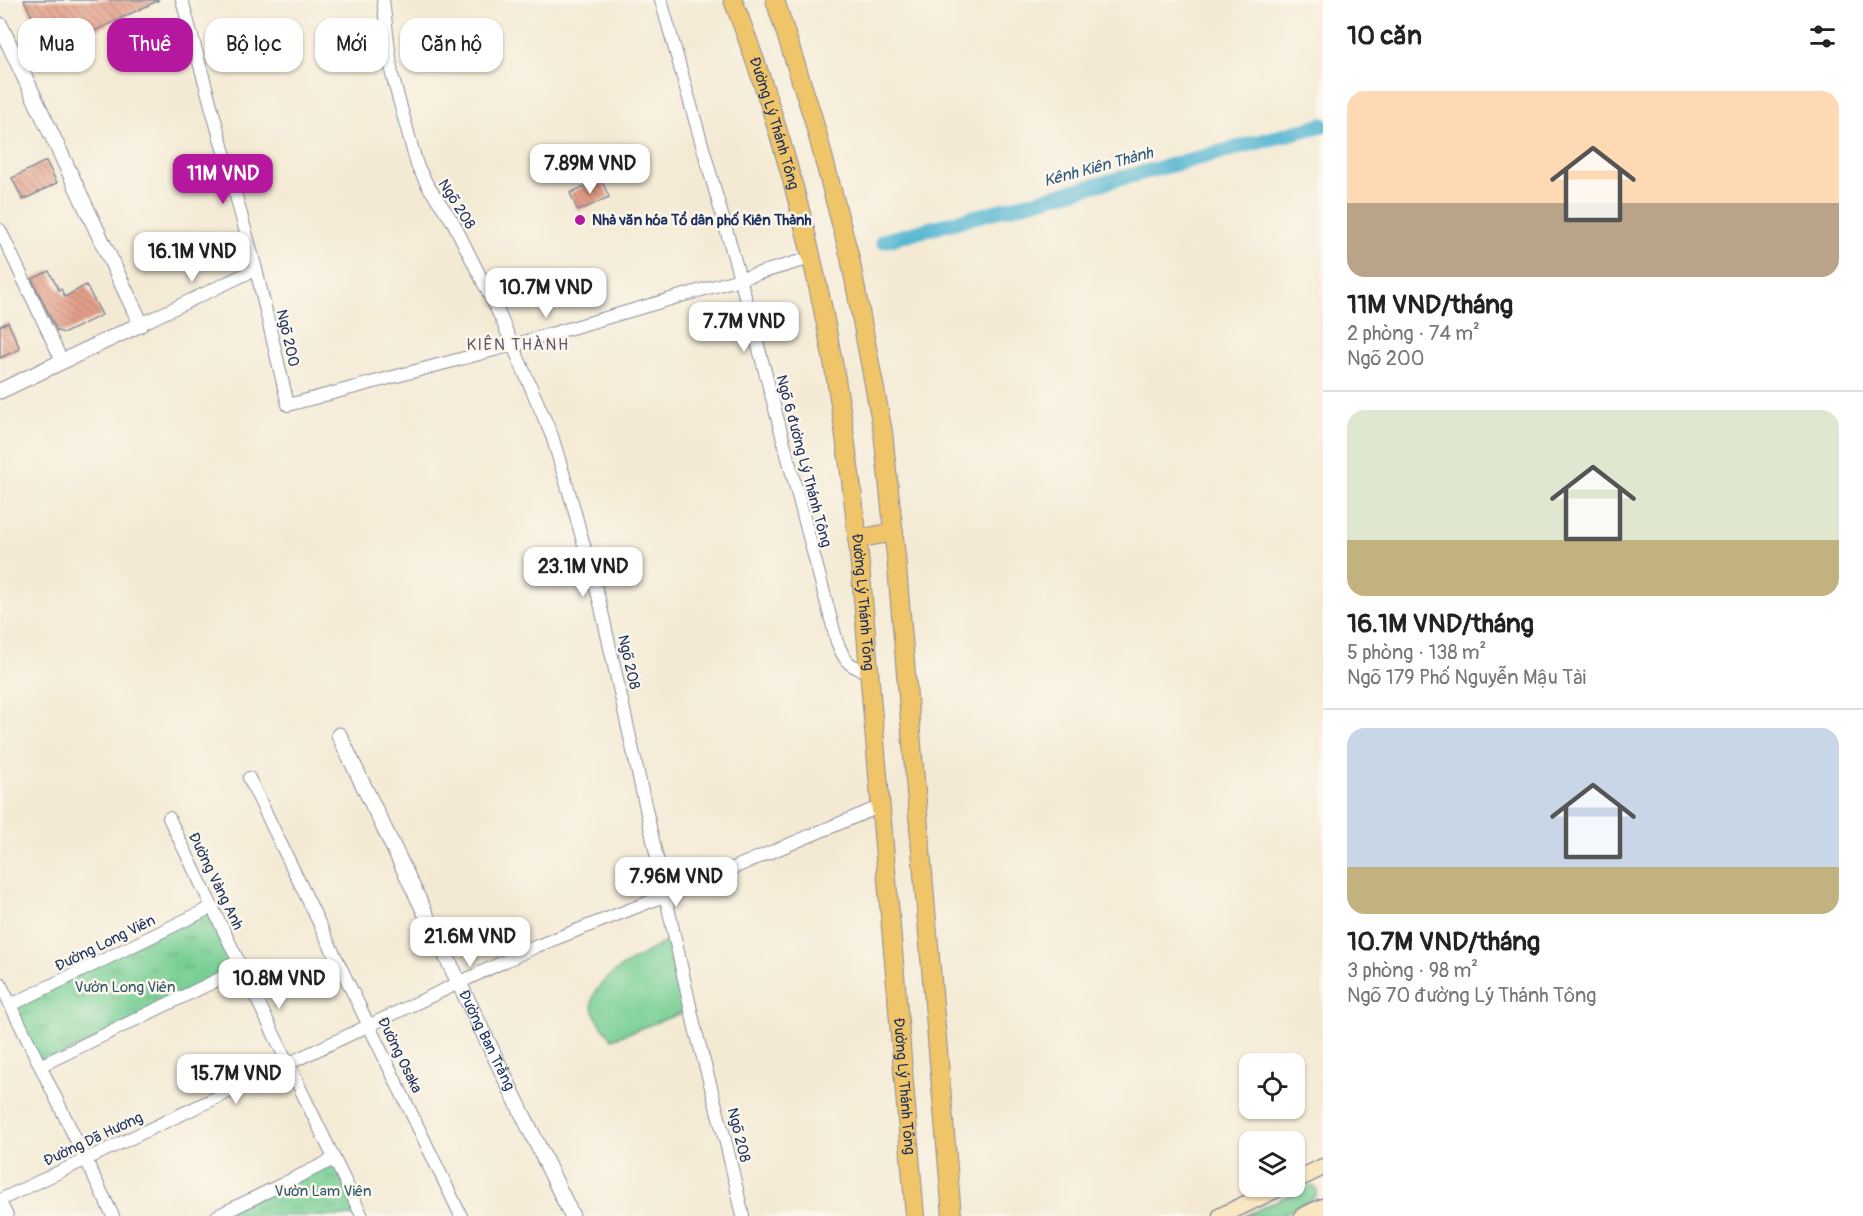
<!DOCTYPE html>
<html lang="vi">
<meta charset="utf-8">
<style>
:root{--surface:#fff;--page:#f6f6f6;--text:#222;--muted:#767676;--line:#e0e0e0;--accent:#b5179e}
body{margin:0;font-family:Pangolin,sans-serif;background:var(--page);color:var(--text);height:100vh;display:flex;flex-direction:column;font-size:22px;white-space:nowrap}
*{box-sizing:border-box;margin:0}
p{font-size:20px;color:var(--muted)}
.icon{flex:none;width:33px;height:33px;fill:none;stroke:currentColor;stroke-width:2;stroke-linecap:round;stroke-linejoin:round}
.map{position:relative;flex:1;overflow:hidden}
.side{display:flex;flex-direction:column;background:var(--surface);width:540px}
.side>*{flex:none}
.guide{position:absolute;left:18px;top:18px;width:570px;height:54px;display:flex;gap:12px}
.tools{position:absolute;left:1239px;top:1053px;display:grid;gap:12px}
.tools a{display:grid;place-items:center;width:66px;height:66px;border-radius:12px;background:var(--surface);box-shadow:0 2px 4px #0004;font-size:30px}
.price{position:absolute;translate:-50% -51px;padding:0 14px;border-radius:12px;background:#fff;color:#222;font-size:20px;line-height:39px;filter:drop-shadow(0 2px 3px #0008)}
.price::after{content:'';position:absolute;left:50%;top:36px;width:18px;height:14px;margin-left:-9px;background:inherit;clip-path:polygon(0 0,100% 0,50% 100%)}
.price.on{background:var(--accent);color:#fff}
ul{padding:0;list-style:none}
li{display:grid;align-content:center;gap:12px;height:318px;padding:0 24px}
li+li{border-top:2px solid var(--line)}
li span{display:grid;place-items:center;height:186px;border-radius:18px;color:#555}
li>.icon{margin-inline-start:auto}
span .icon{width:108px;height:108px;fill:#fffc;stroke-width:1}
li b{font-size:26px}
h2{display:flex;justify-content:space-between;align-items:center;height:72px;padding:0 24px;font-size:26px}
.chip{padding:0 21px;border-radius:18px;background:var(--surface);box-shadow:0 2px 4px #0004;font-size:21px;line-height:54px}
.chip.on{background:var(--accent);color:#fff}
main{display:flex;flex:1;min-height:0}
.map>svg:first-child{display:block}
.green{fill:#78cf94;stroke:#4a7f79;stroke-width:1.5}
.park{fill:url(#park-tufts);stroke:#4a7f79;stroke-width:1.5}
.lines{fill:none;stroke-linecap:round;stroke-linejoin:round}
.canal{stroke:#51b4d0;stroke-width:15}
.building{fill:url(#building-back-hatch)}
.minor-casing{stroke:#888c99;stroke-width:14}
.tertiary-casing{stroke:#888c99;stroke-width:17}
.secondary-casing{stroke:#888c99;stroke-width:19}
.primary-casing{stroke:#888c99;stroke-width:20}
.minor{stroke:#fff;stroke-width:12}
.tertiary{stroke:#fff;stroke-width:15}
.secondary{stroke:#f9e7c3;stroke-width:16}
.primary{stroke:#f0c469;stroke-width:18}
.poi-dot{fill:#b5179e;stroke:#fbf7ec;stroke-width:2}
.labels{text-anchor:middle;stroke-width:5;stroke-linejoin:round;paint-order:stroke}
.street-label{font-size:15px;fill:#1b2f5e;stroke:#fbf7ec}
.poi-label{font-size:15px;font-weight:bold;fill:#1b2f5e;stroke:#fbf7ec;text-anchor:start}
.park-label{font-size:15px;fill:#32576c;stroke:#fbf7ec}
.water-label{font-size:16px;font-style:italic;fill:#2b5780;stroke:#fbf7ec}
.neighbourhood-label{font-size:16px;letter-spacing:1.5px;fill:#61566d;stroke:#fbf7ec}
</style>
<main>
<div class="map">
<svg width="1323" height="1216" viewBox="0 0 1323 1216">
<defs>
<pattern id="park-tufts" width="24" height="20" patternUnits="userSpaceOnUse" patternTransform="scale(1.5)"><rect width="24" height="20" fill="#78cf94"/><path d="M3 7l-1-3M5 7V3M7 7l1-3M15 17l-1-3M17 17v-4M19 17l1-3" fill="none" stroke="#62a87c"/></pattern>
<pattern id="building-back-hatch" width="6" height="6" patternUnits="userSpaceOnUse" patternTransform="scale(1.5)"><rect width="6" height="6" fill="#e49f88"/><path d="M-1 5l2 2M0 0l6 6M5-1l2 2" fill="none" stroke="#b88272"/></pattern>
</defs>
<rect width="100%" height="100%" fill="#fbf7ec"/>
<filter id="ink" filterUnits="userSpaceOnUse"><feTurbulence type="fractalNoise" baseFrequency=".0167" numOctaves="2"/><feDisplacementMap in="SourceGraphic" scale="12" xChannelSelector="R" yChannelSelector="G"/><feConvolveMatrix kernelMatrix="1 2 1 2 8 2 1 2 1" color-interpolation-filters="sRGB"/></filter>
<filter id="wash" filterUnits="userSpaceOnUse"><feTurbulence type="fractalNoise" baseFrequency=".008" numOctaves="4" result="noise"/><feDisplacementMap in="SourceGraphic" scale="24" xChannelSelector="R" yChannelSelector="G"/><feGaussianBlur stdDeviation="1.35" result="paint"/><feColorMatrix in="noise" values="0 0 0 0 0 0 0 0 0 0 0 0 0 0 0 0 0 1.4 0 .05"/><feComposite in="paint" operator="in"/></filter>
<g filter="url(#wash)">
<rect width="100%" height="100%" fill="#f4ead4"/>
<path class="green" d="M666,942L684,1012L612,1039C605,1029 591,1015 592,1002C595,976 646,953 666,942Z
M1310,1186H1314L1317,1190L1315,1198L1280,1216H1244Z"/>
<path class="park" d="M212,907L242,968L40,1066L11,1005Z
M334,1159L360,1213L353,1216H217Z"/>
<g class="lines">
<path class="canal" d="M883,241L1323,125"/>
</g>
<g id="blocks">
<path class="building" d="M24,0H159L59,48L45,43Z
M46,161L57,183L23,200L12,178Z
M601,179L609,197L578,211L570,193Z
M49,271L59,290L61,289L65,297L86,285L102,315L65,333L57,331L32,279Z
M8,322L20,349L0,358V326Z"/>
</g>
</g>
<g filter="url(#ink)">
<use href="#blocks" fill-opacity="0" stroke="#888c99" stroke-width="1.5"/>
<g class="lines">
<g class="minor-casing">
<path id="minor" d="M182,0L256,269L288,405L513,345L811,258
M383,0L392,75L417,165L428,186L453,222L500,316L552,436L572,502L600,603L695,1028L727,1147L743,1216
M661,0L743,289L837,642C846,664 848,665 869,672
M0,230L62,361
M141,324L256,269
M249,778L461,1216
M169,818L362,1216
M0,983L113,1216
M11,1005L212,907
M40,1066L242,968
M0,1200L537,946L695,884L881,806
M0,1202L7,1216
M217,1216L334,1159"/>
</g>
<g class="tertiary-casing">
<g id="tertiary">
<path d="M0,25L141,324L0,391"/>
<path id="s1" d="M339,735L572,1216"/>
</g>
</g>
<g class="secondary-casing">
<path id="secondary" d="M1294,1181L1323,1167
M1221,1216L1283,1186
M1303,1216L1323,1207"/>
</g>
<g class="primary-casing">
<g id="primary">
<path id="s2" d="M733,0C792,154 831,318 851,481C862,567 867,654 875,740C889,899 902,1057 915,1216"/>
<path d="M775,0L813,118L850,258L883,432L896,556L952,1216"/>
<path d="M857,539L894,532"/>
</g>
</g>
<use href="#minor" class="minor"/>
<use href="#tertiary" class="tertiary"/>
<use href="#secondary" class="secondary"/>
<use href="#primary" class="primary"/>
</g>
</g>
<circle class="poi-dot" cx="580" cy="220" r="6"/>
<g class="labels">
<g class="street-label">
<text dy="5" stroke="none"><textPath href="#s2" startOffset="130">Đường Lý Thánh Tông</textPath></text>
<text transform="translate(457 204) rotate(58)" y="5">Ngõ 208</text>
<text transform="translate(288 338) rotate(77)" y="5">Ngõ 200</text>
<text transform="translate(804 461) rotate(75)" y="5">Ngõ 6 đường Lý Thánh Tông</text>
<text dy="5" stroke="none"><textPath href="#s2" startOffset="618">Đường Lý Thánh Tông</textPath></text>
<text transform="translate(629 662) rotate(77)" y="5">Ngõ 208</text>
<text transform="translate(216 881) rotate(64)" y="5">Đường Vàng Anh</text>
<text transform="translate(105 943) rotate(-26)" y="5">Đường Long Viên</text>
<text dy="5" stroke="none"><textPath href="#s1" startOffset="339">Đường Ban Trắng</textPath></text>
<text transform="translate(400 1055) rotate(64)" y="5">Đường Osaka</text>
<text dy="5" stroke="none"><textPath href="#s2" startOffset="1104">Đường Lý Thánh Tông</textPath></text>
<text transform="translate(739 1135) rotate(76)" y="5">Ngõ 208</text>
<text transform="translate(93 1139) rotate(-25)" y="5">Đường Dã Hương</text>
</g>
<g class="poi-label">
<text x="592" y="225">Nhà văn hóa Tổ dân phố Kiên Thành</text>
</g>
<g class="park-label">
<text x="125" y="992">Vườn Long Viên</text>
<text x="323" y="1196">Vườn Lam Viên</text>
</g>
<g class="water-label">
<text transform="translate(1098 166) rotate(-15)" y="6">Kênh Kiên Thành</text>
</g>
<g class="neighbourhood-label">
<text x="518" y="350">KIÊN THÀNH</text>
</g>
</g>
</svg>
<div class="tools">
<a><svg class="icon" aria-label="locate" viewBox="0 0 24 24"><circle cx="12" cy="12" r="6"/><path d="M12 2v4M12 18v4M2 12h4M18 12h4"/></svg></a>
<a><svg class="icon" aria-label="layers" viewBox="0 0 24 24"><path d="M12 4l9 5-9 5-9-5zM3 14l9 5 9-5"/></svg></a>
</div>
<b class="price" style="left:590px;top:195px">7.89M VND</b>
<b class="price on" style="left:223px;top:205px">11M VND</b>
<b class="price" style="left:192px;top:283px">16.1M VND</b>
<b class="price" style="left:546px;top:319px">10.7M VND</b>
<b class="price" style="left:744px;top:353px">7.7M VND</b>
<b class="price" style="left:583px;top:598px">23.1M VND</b>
<b class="price" style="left:676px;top:908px">7.96M VND</b>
<b class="price" style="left:470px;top:968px">21.6M VND</b>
<b class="price" style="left:279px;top:1010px">10.8M VND</b>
<b class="price" style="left:236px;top:1105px">15.7M VND</b>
<div class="guide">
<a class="chip">Mua</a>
<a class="chip on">Thuê</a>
<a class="chip">Bộ lọc</a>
<a class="chip">Mới</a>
<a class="chip">Căn hộ</a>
</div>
</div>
<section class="side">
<h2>10 căn<svg class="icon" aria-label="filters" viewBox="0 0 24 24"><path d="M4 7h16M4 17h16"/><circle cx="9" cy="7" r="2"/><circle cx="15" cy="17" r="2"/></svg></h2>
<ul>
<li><span style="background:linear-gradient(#ffd9b3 60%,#b9a48a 0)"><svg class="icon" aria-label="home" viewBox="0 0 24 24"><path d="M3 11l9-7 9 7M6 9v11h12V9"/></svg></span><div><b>11M VND/tháng</b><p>2 phòng · 74 m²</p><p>Ngõ 200</p></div></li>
<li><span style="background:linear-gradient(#dfe7d0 70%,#c2b280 0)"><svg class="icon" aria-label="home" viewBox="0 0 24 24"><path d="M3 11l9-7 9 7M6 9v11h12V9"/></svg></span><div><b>16.1M VND/tháng</b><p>5 phòng · 138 m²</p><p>Ngõ 179 Phố Nguyễn Mậu Tài</p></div></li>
<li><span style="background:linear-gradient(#c9d6e8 75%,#c2b280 0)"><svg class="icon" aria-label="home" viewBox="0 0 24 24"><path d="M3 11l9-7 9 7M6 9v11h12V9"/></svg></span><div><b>10.7M VND/tháng</b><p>3 phòng · 98 m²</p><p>Ngõ 70 đường Lý Thánh Tông</p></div></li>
</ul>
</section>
</main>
